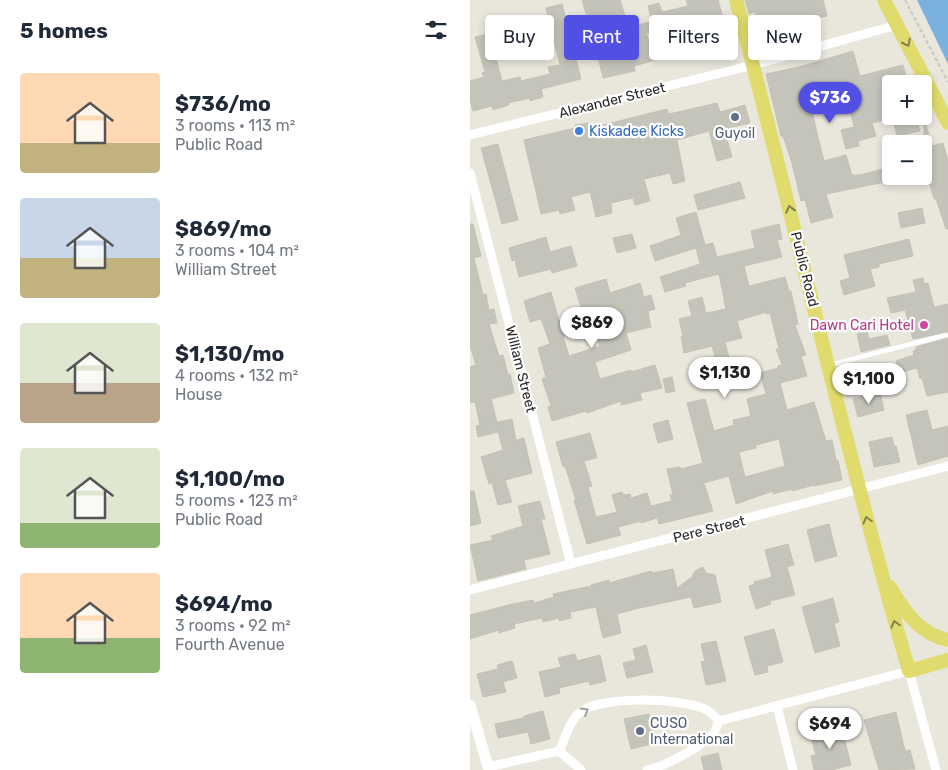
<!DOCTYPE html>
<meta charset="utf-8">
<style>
:root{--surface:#fff;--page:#f6f6f7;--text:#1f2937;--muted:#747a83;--accent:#514fe4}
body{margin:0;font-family:Rubik,sans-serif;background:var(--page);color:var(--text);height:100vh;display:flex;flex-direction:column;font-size:19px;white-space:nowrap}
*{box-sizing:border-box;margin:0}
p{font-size:16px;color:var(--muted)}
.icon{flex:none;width:28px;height:28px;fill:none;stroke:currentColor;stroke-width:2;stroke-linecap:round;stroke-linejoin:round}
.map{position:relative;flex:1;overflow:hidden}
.panel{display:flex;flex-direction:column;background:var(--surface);width:470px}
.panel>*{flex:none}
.banner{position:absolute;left:15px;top:15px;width:388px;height:45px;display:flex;gap:10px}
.tools{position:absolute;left:412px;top:75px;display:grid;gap:10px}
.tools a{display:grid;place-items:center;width:50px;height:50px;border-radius:5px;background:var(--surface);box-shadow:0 2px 8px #0003;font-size:25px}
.price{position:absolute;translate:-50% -42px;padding:0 11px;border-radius:18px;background:#fff;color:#222;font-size:16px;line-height:32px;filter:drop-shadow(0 1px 2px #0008)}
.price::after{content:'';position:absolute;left:50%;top:30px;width:15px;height:11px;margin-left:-8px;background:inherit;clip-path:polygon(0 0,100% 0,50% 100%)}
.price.active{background:var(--accent);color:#fff}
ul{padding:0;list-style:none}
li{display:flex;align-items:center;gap:15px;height:125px;padding:0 20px}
li span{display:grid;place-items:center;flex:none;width:140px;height:100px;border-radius:5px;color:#555}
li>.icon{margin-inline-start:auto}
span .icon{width:60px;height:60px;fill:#fffc;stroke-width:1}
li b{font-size:21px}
h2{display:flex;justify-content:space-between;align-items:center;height:60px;padding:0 20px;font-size:21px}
.chip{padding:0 18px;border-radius:5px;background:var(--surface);box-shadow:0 2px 8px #0003;font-size:18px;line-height:45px}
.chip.active{background:var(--accent);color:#fff}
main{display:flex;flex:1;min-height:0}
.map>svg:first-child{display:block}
.water{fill:#7bb1df}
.building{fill:#c5c4bb;stroke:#c4c2b6;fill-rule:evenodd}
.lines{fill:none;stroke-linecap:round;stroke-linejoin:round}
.path{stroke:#c7c7c7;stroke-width:2;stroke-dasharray:4 2.5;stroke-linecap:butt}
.service{stroke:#fff;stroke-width:4.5}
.minor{stroke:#fff;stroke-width:9}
.tertiary{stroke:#fff;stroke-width:11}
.primary{stroke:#dfdb6c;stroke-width:14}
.oneway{stroke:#84824a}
.oneway2{stroke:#9f9f9f}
.service-dot{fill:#5c6f8a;stroke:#fff;stroke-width:2}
.shop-dot{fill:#3f7fe0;stroke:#fff;stroke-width:2}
.hotel-dot{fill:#d1479c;stroke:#fff;stroke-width:2}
.labels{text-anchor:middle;stroke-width:4.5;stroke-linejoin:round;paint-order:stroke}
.street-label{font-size:14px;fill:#292929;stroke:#fff}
.shop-label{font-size:14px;fill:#366cbe;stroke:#fff;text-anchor:start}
.service-label{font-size:14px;fill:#4e5e75;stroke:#fff}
.hotel-label{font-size:14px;fill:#b23c85;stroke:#fff;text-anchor:end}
</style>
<main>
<section class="panel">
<h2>5 homes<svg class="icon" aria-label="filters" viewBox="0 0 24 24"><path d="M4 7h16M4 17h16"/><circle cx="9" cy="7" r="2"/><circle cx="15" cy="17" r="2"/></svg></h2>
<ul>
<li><span style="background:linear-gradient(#ffd9b3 70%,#c2b280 0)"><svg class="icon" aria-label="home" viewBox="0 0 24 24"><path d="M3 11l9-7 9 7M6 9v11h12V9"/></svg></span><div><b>$736/mo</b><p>3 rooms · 113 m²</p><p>Public Road</p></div></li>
<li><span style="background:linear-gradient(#c9d6e8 60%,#c2b280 0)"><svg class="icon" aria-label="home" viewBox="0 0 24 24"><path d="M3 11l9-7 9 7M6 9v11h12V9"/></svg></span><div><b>$869/mo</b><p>3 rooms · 104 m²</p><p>William Street</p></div></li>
<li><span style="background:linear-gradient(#dfe7d0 60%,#b9a48a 0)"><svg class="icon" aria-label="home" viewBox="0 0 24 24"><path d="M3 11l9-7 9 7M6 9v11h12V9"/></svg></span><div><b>$1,130/mo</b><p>4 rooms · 132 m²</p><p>House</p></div></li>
<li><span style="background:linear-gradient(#dfe7d0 75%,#8fb573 0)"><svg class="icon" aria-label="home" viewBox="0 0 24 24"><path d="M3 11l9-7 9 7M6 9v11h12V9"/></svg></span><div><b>$1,100/mo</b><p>5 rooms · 123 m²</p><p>Public Road</p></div></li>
<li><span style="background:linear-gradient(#ffd9b3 65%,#8fb573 0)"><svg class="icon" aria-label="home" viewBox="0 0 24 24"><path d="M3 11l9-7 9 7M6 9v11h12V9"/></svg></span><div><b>$694/mo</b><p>3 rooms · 92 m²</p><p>Fourth Avenue</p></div></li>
</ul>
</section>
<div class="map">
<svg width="478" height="770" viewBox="0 0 478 770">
<rect width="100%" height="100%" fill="#e9e6dc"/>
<path class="water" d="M447,0H478V64Z"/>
<path class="building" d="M112,0H150L159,28L182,21L178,6L189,3L192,12L218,6L216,0H248L255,25H257L262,47L226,56L222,37L230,35L225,17L195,25L196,28L176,33L185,60L164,66L165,71L133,78L118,14H116Z
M275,0H353L357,16L330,22L332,28L291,38L285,12L279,14Z
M92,4L111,79L71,89L73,97L60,101V98L38,103L39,105L23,110L22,106L3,111L0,99V81L14,77L12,73L15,72L5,37L22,33L21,30L50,23L57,49L26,58L32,81L50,77L51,81L80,74L78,67L90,65L76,8Z
M383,51L390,76L433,65L438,84H421V98L419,99L421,107V118L402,123L406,136L388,141L389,146L376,149L371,130L384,127L379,105H381L376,87L339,97L346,129L354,161L376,155L382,175H390L413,169L415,182L356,194L363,217L341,223L335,200L331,201L322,163L313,136H311L296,74L333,66Z
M247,103L250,112L275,105L280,123L254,129L262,157L247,161L239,131L207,140L215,181L203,184L200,173L174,179L180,201L165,205L163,198L141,203L142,213L126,217L120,192L101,197L105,210L90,214L89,210L71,214L54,140L105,128V125L118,123L125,127L197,109L199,114Z
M437,116H446L450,131L427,136L423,120Z
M454,125H456L462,146L473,143L478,160V229H476L466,199H464L457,173L454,174Z
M28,144L48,220L32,224L11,148Z
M270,182L275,198L228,210L224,195Z
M452,208L455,223L431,228L428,213Z
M226,212L235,245L243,243L247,257L285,248L281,231L309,224L312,239L307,240L312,257L274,266L279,286L315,277L319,291H321L328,324L325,325L336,355L331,356L337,376L310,383L317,410L344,402L356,441L362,440L366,460H368L372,480L344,486V485L322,491V489L303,494V491L266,504L259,476L234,483L243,511L189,524L187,518L171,523V521L148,527L151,535L117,544L104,500H106L95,466L93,467L86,442L120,433L127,458L114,461L122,486L118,487L126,517L147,512L142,495L152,492L153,495L160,494L161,498L177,493L181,506L202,501L200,495H203L197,469L210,467L211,469L233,463L217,403L235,399L244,431L264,425L263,420L281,416L277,399L296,394L290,373L308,368V366L312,365L306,349H309L300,313L296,314V312L267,321L272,338L255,342L259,358L246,361L242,346L214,353L211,337L213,336L209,319L222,316L218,301L232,297L236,313L256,309L249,274L215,283L216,286L195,292L190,277L230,264L226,248L185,261L180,246L211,235L206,218ZM309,439L315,466L275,477L269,452L286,448V445Z
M0,224H3L11,256L4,258L13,295L16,294L19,310L24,309L27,323L19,324L29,356L33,355L38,375L40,374L44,393L21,399L27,422L42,419L46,440L54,438L62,473L35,480L42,502L28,505L22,483L19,484L11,457L33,450L28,432L8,437L6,426L10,425L5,402L0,403V367L6,365L0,346Z
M162,234L166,248L147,253L143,238Z
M76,237L80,252L101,246L107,266L82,273L81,269L49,277L45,260L42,261L39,248Z
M439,239L443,256L409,264V267L400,269L405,286L374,295L370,281L380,278L374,255Z
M453,278L454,284L458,283L464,307L478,304V332L443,339L435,310L421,313L417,298L446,292L443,280Z
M136,279L140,293L170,283L174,297L181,295L185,309L178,311L181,327L156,333L161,350L125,362L130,379L161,370V372L185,365L192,388L170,393L172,400L151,405V401L117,413L116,411L82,421L78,407L81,406L72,379L76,377L68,348L80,344L71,319L60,322L54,301L81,292L89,321L113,314L105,288ZM124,327L130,346L99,356L93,336Z
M397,331L399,339L417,335L420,345L391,352L387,334Z
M478,338V392L457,396L452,378L450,379L447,368L429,373L426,361L444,355L443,351L446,350V347Z
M202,377L205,391L196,393L193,379Z
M410,393L414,410L388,417L383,399Z
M457,410L462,430L478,426V456L448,465L436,415Z
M198,420L203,439L188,443L183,424Z
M422,437L424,446H426L430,462L404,467L399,442Z
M0,491H4L11,523L0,526Z
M70,501L75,519H71L80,554L54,560L56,569L8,581L0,545L23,540L21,536L53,526L48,506Z
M359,524L367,556L345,562L337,530Z
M318,544L324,565L317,567L325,595L300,601L301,604L286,609L279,586L285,584L284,582L302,577L295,550Z
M233,567L236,573L245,575L251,602L224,608L221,597L165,609L147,614L151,633L133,638L126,607L100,612L101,618L89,621V618L73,622L72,618L44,624L45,628L29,633V630L0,639V615L38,605L63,600L64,603L84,597L83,594L121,586V585L139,580V583L181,571L182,573L203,569L207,588L222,577L225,571Z
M363,598L369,622L364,623L370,646L345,653L332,607Z
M304,629L313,662L297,666L298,672L285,675L274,637Z
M246,641L256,681L236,685L231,662L235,661L231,644Z
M176,645L183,672L157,678L153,663L166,660L163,649Z
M105,654L107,661L130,655L136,681L120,685L119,681L89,688L90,693L75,697L69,672L91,667L88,658Z
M42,661L47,678L33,682L36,692L13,697L7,674L28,669L27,665Z
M73,711L80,739L61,744L58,732L28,738L25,724L54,718V716Z
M426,712L435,751L440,750L445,769L409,770L394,720Z
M179,714L186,743L161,749L154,719Z
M371,726L381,765L362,770H344L341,756L346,755L340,735Z
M248,753L252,770H234L231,757Z"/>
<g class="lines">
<path class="path" d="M435,0L478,82"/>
<path class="service" d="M360,365L476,335"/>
<path class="minor" d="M0,135L283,65L427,25
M0,173L101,564
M0,590L478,466
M307,706L323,770
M249,721L439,671L466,770
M89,751C95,739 99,722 109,713C130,695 211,698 235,709C241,712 245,716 249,721
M89,751L111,770
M18,767L89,751
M177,770C192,768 232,746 242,735C245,732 247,726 249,721"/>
<path class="tertiary" d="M0,705L19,770"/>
<path class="primary" d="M266,0C325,223 375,449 439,671L478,660
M414,0L478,123
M420,587C434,611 449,634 478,640"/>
</g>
<defs><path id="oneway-chevron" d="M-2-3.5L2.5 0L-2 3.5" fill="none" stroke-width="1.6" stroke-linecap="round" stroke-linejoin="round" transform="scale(1.25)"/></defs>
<g class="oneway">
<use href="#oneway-chevron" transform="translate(437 43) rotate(63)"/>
<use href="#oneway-chevron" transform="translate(320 209) rotate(-104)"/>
<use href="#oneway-chevron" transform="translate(397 520) rotate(-105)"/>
<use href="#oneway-chevron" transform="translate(425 624) rotate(-106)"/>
</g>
<use class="oneway2" href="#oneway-chevron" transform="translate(115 711) rotate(-31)"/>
<g class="service-dot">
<circle cx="265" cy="117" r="5"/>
<circle cx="170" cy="731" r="5"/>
</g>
<circle class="shop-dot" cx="109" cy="131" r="5"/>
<circle class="hotel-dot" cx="454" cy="325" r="5"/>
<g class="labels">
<g class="street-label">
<text transform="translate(142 100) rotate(-14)" y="5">Alexander Street</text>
<text transform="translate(335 269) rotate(76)" y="5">Public Road</text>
<text transform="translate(51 369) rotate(76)" y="5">William Street</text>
<text transform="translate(239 529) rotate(-14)" y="5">Pere Street</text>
</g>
<g class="shop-label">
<text x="119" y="136">Kiskadee Kicks</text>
</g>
<g class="service-label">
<text x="265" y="138">Guyoil</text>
<text x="180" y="728" text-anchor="start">CUSO<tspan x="180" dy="16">International</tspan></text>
</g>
<g class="hotel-label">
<text x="444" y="330">Dawn Cari Hotel</text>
</g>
</g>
</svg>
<div class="tools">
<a>+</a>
<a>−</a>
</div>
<b class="price active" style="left:360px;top:124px">$736</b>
<b class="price" style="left:122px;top:349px">$869</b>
<b class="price" style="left:255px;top:399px">$1,130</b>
<b class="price" style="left:399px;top:405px">$1,100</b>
<b class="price" style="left:360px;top:750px">$694</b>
<div class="banner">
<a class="chip">Buy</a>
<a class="chip active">Rent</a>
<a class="chip">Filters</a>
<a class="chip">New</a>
</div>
</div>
</main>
